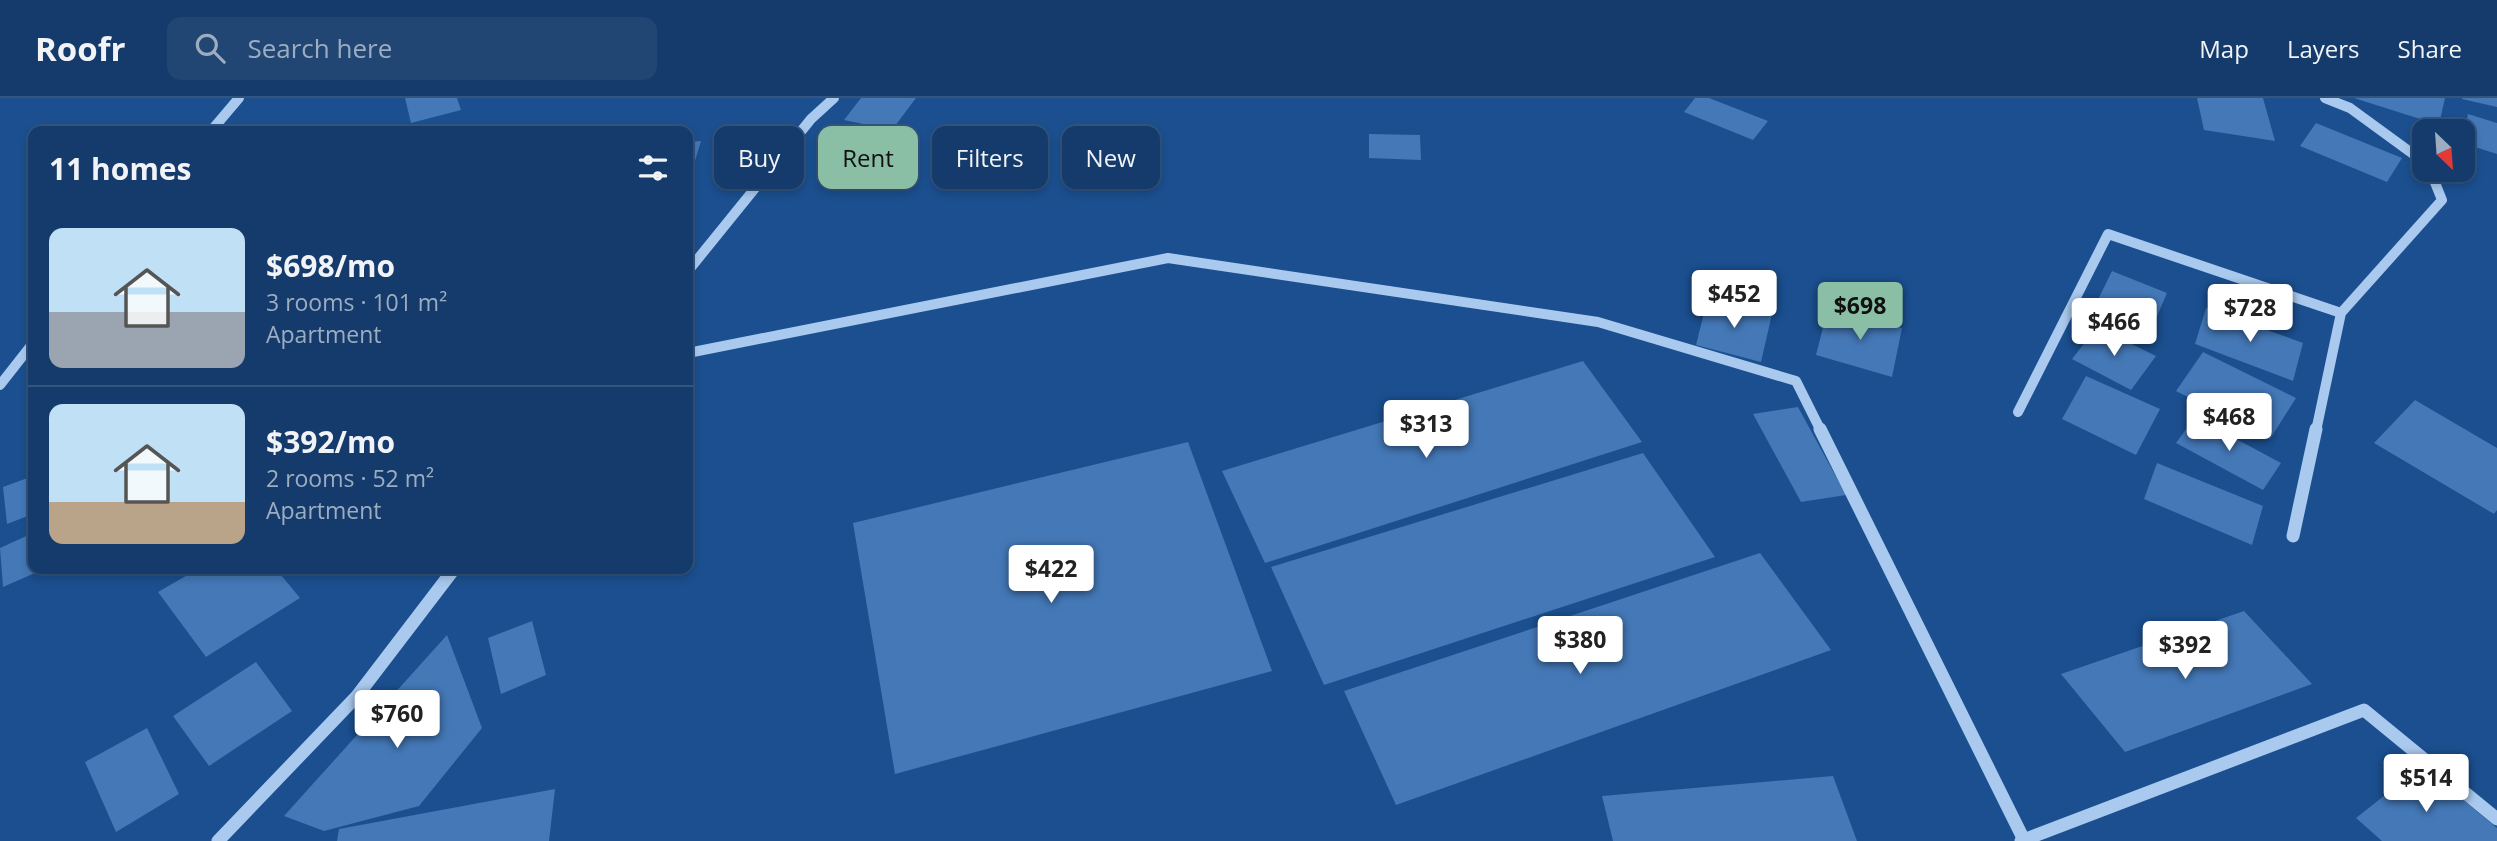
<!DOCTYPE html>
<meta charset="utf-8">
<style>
:root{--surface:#143b6b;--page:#214673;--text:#f1f3f6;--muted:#9dadc1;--line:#33557e;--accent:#8abfa5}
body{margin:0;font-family:"Open Sans",sans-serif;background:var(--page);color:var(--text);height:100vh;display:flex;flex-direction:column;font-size:26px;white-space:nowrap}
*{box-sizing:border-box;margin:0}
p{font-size:23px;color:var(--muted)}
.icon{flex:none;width:38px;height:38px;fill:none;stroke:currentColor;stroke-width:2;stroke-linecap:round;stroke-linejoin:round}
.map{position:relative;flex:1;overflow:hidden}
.panel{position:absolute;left:28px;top:28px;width:665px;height:448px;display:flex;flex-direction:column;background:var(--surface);border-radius:14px;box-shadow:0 4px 10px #0003,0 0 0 2px var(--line)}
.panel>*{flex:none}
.hud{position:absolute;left:714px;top:28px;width:665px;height:63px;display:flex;gap:14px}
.needle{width:46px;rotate:155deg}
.tools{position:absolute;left:2412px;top:21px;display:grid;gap:14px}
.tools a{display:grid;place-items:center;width:63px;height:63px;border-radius:14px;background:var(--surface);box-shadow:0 4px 10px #0003,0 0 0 2px var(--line);font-size:35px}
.price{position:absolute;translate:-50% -60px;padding:0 16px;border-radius:7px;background:#fff;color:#222;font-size:23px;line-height:46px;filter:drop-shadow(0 2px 4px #0008)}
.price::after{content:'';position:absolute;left:50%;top:42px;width:21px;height:16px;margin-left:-10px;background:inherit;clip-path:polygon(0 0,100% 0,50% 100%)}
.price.on{background:var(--accent);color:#111}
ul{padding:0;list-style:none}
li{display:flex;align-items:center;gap:21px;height:175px;padding:0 21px}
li+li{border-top:2px solid var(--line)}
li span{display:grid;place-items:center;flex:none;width:196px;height:140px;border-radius:14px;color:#555}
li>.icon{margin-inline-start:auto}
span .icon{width:84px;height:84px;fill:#fffc;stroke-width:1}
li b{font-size:30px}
h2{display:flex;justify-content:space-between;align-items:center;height:84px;padding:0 21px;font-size:30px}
.tag{padding:0 24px;border-radius:14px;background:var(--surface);box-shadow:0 4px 10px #0003,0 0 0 2px var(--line);font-size:24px;line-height:63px}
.tag.on{background:var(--accent);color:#111}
header{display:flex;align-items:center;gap:42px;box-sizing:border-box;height:98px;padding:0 35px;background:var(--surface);border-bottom:2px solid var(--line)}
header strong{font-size:33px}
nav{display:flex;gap:38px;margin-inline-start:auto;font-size:24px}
.search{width:490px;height:63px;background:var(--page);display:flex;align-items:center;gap:18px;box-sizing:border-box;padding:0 24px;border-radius:14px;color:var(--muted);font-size:26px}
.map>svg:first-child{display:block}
.building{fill:#4478b7}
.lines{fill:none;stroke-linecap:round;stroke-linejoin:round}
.minor-far1{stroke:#a9c9ee;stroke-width:10}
.minor{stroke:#a9c9ee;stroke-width:13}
</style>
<header>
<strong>Roofr</strong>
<div class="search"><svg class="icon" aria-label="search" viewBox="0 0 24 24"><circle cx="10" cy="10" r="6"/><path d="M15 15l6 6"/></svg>Search here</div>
<nav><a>Map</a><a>Layers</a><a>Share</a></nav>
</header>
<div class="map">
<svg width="2497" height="743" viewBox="0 0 2497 743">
<rect width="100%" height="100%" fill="#1b4f8f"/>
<path class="building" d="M405,0H457L461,12L411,25Z
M861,0H916L892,32L844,22Z
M1695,0H1709L1768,23L1753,42L1684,14Z
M2197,0H2263L2275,43L2204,32Z
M2354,0H2445L2439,27Z
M2462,0H2497V9L2462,1Z
M2468,16L2497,25V56L2462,45Z
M2316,25L2402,60L2387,84L2300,48Z
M1369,36L1420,37L1421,62L1369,60Z
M701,43L688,86V44Z
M2112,173L2167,195L2149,237L2092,214Z
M1708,199L1772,216L1761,264L1696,247Z
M1828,210L1902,230L1892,279L1816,257Z
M2206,210L2303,245L2293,283L2195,246Z
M2097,229L2156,258L2131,292L2072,261Z
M2203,254L2296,300L2270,341L2176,293Z
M1583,263L1642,344L1265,465L1222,373Z
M2086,278L2160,311L2136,357L2062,321Z
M2415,302L2497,350V412L2494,416L2374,345Z
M1798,309L1846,397L1801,404L1753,316Z
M2195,319L2281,365L2263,392L2176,345Z
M1188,344L1272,573L895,676L853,425Z
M1643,355L1715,459L1324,587L1271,469Z
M2157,365L2263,408L2252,447L2144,401Z
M33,378V416L7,426L3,389Z
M33,435V471H44L3,489L0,450Z
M1760,455L1831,552L1396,707L1344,593Z
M198,471H276L300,500L206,559L158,494Z
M2244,513L2312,586L2125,654L2061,576Z
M532,523L546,577L501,596L488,540Z
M447,537L482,630L419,708L324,733L284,718Z
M256,564L292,613L209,668L173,618Z
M147,630L179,696L116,734L85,664Z
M2422,668L2497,730V743H2382L2356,720Z
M1833,678L1857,743H1613L1602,698Z
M555,691L549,743H337L339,731Z"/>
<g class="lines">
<path class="minor-far1" d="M2325,0L2350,10L2424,64
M211,33L239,0
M688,173L811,21L834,0
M688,255L1168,160L1598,224L1796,283L1821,333
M0,287L33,245
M2018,314L2108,136L2341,215
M2316,333L2341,215L2442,102L2430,72"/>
<path class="minor" d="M1820,331L2024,742
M2293,438L2316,331
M218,743L357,598L454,471
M2021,743L2364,612L2497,721"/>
</g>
</svg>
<div class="tools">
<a><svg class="needle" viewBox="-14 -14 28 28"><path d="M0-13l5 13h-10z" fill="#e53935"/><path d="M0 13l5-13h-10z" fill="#9dadc1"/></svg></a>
</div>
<b class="price" style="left:1734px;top:232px">$452</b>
<b class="price on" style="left:1860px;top:244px">$698</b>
<b class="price" style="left:2250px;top:246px">$728</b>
<b class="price" style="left:2114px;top:260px">$466</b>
<b class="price" style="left:2229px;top:355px">$468</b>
<b class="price" style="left:1426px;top:362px">$313</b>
<b class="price" style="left:1051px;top:507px">$422</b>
<b class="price" style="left:1580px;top:578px">$380</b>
<b class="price" style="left:2185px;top:583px">$392</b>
<b class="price" style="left:397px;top:652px">$760</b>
<b class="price" style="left:2426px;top:716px">$514</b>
<div class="hud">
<a class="tag">Buy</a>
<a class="tag on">Rent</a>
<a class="tag">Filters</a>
<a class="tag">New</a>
</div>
<section class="panel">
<h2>11 homes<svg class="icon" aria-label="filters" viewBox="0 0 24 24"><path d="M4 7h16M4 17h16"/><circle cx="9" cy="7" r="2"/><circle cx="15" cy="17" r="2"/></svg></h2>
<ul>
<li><span style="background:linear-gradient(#bfe0f5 60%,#9aa5b1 0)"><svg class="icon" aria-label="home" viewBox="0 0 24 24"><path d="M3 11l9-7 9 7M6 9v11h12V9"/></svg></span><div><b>$698/mo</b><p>3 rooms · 101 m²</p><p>Apartment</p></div></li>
<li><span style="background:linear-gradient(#bfe0f5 70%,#b9a48a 0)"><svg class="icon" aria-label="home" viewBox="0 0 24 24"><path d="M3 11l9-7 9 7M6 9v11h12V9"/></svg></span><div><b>$392/mo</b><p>2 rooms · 52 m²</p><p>Apartment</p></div></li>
</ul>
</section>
</div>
